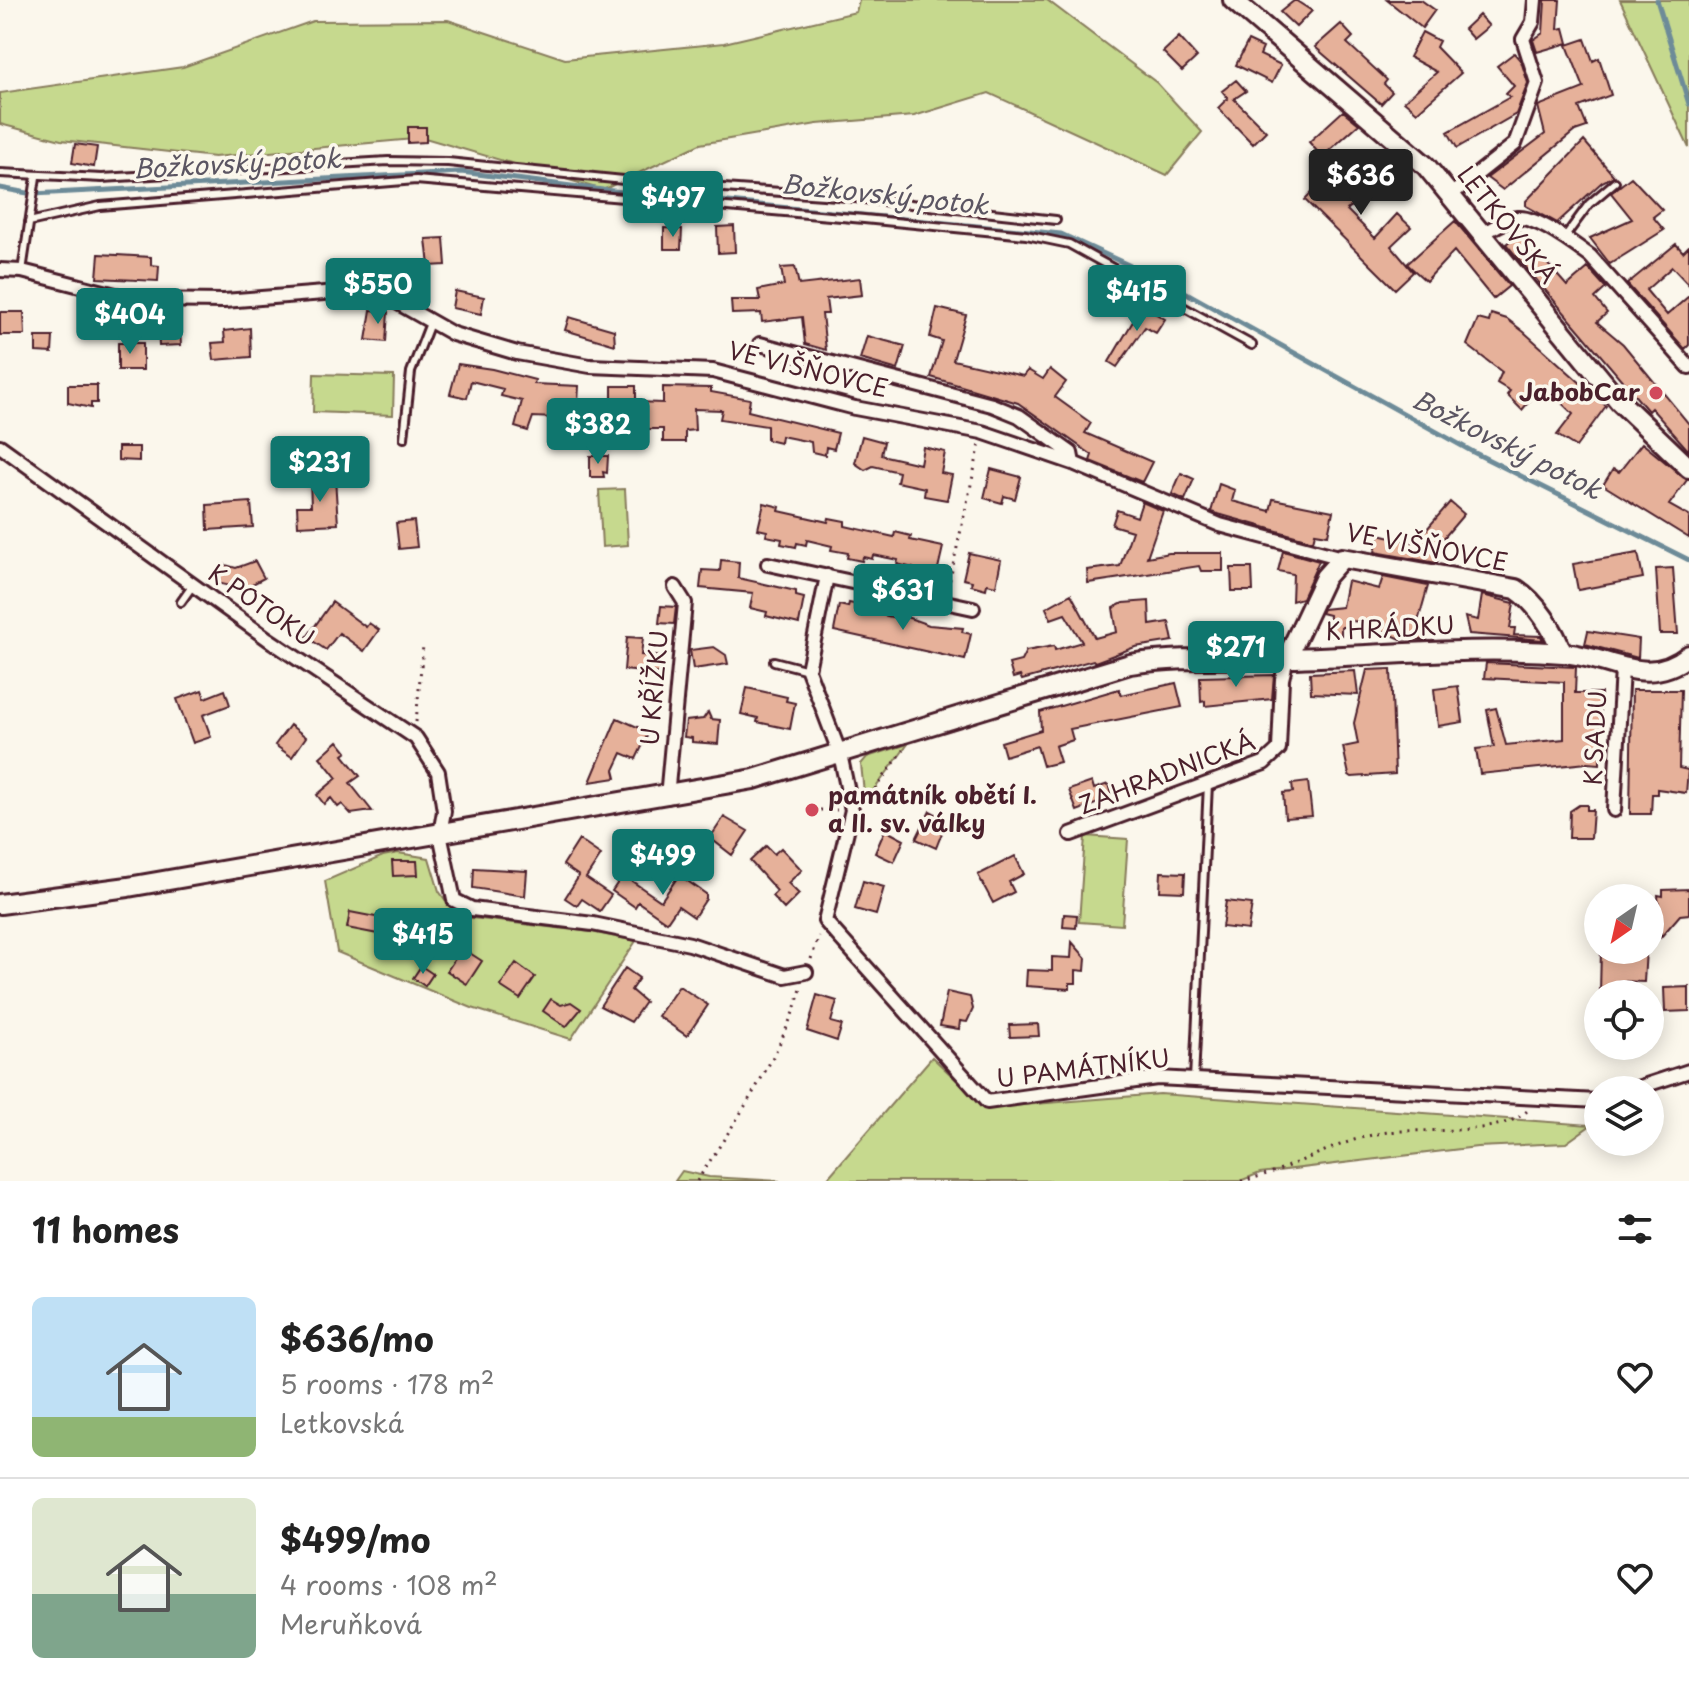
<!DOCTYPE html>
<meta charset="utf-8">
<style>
:root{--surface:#fff;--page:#f2f2f2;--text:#222;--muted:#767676;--line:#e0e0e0;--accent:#0f766e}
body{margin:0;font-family:"Playpen Sans",sans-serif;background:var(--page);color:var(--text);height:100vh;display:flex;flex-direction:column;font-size:30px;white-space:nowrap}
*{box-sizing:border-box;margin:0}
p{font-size:26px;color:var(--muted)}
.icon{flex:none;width:44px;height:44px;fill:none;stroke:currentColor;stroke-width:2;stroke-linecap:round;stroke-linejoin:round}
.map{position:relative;height:1181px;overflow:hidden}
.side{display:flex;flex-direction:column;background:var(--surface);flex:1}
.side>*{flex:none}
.needle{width:52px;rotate:214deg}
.fabs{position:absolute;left:1584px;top:884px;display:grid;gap:16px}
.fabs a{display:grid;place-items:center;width:80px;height:80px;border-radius:50%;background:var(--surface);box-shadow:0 4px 20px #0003;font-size:40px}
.price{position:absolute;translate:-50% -68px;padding:0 18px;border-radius:8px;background:var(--accent);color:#fff;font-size:26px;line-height:52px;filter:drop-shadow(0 2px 4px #0008)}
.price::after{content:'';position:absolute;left:50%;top:48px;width:24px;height:18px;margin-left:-12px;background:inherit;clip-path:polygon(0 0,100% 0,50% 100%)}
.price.on{background:#222;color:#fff}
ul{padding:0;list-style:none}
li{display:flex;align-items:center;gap:24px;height:200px;padding:0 32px}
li+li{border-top:2px solid var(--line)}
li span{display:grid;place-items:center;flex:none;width:224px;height:160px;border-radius:12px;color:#555}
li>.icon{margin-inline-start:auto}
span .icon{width:96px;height:96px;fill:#fffc;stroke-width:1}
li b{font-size:34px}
h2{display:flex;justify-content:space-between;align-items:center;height:96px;padding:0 32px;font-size:34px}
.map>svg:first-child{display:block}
.green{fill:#c6d98e;stroke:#887c5c;stroke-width:2}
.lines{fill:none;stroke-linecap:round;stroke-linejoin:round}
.stream{stroke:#6d8b98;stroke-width:5}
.building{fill:#e6b19a;stroke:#4a1f2b;stroke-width:2}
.lane-casing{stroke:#4a1f2b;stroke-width:12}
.street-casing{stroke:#4a1f2b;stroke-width:18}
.secondary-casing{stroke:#4a1f2b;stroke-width:24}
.path{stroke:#4a1f2b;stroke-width:3;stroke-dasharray:2 6;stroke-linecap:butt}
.lane{stroke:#fbf7ec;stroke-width:6}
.street{stroke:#fbf7ec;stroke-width:12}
.secondary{stroke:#fbf7ec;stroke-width:18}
.poi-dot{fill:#d1495b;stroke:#fbf7ec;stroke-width:3}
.labels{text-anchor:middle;stroke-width:7;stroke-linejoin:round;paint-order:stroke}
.street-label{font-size:24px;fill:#4a1f2b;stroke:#fbf7ec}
.poi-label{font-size:24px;font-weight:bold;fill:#4a1f2b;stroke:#fbf7ec;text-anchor:end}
.water-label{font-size:26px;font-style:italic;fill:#5b5562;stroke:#fbf7ec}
</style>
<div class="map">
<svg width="1689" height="1181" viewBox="0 0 1689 1181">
<rect width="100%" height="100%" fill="#fbf7ec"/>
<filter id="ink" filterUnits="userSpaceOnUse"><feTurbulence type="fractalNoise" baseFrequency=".0125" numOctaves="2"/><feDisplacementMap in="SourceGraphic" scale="16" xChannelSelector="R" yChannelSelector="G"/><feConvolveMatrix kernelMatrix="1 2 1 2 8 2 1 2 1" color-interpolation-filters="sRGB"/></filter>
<g filter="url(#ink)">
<path class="green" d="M859,0H1047L1157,83L1202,132L1167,175L989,93L914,116L817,124L700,144L603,190L425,138L214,157L61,140L0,124V93L183,67L313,21L448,20L565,59L724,43L856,12Z
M1620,0H1689V148Z
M314,374L394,376L393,415L313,412Z
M625,489L628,545L602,547L599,490Z
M908,744L865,802L861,764L867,757Z
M1085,836L1128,839L1122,925L1079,922Z
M398,853L429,858L439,891L451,908L463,917L591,932L636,941L571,1039L472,1008L337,952L325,881L383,856Z
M932,1057L986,1108L1160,1094L1591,1125L1566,1143L1477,1147L1260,1173L1240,1181H825Z
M682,1171L709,1177L780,1181H675Z"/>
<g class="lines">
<path class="stream" d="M1657,0L1689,104
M0,188L33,194L461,172L603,190L1061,234L1174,286L1473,452L1689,560"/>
</g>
<path class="building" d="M1295,0L1312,11L1296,27L1280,12Z
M1387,0H1421L1435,10L1422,28Z
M1545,0H1560L1558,29L1564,28L1568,43L1537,52L1533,40L1543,33Z
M1479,15L1489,26L1473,39L1464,29Z
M1341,24L1353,37L1347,43L1387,80L1384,84L1392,92L1381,104L1315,47Z
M1422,32L1439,41L1436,47L1461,73L1417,112L1404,101L1437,72L1409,57Z
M1179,37L1197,57L1182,71L1163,52Z
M1585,39L1593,61L1599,58L1611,95L1579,107L1587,127L1575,131L1503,190L1487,178L1545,134L1538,106L1584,88L1567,45Z
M1248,41L1263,48L1260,55L1281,65L1272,83L1236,65Z
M1514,53L1521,61L1528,83L1516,114L1457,148L1448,132L1510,97L1506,94L1514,86L1497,66Z
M1236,80L1246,91L1234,99L1266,131L1253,144L1218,108L1228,98L1222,91Z
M1343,111L1359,124L1322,157L1309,142Z
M408,127H426V142L408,143Z
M1584,141L1614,176L1602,182L1557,223L1526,206V201Z
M75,144L97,147L94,167L72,163Z
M1380,152L1393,165L1347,210L1375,238L1397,214L1411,227L1391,246L1413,272L1395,289L1305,200L1327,177L1319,168L1334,156L1352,180Z
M1631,177L1662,210L1653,217L1664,230L1610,264L1590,238L1632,219L1611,193Z
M1455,221L1509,286L1493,299L1454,251L1426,281L1407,264Z
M734,226L735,252L718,253L717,227Z
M664,228L682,229L681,249H664Z
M1520,233L1567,286L1588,268L1606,288L1595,298L1607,313L1597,322L1623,344L1689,424V451L1651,408L1648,411L1506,244Z
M444,238L446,265L429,266L426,239Z
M1676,244L1683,252L1689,246V285L1672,267L1646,290L1667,315L1689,296V345L1685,349L1627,284Z
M99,254L151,257V265L159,266L158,281L97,278Z
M795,267L799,285L860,278L862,295L826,299L828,314H822L826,350L805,344L802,317L762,322L761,313L732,314L731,300H760L758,290L784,285L781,268Z
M455,291L484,297L481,314L452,308Z
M106,305L107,322H91V306Z
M1142,306L1165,319L1156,333L1145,327L1117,367L1109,362Z
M937,308L966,315L953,360L1023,376L1028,370L1043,379L1050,369L1066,382L1055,397L1091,423L1085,433L1152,462L1142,482L1090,461L1092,455L1018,403L931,377L942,341L930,337Z
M371,310L388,312L386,342L366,340Z
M0,312H24L25,335H0Z
M163,313H179L181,345L159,346L158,325H164Z
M1491,314L1507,319L1524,332L1606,406L1576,447L1557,435L1573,414L1543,385L1522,410L1507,395L1510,391L1497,383L1502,372L1467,345L1478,319L1489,322Z
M569,317L614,330L615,345L565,330Z
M250,328L251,357L214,360L212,343L225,342L224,331Z
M867,336L905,346L898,370L860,359Z
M36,337H53L52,353L36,352Z
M118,343H143V370H118Z
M458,364L492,369L535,380L534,384L579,386L577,419L533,417L528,431L515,427L522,401L501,396L503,389L471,381L467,398L450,394Z
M68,385H97V403H91V408L68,403Z
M612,386H636V402L663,403V387L711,388V392L750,399L748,411L838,433L834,449L826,447L825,455L812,452L811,442L781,436L780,443L767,440V426L720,419L722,410L694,409L695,430L685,431V442H663V429H621L622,414H612Z
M862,436L884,442L881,455L920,464L923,447L945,452L941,473L952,475L947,500L924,496L925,488L897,482L899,472L873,466L865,470L855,463Z
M1642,443L1687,480L1669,505L1689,516V538L1603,485L1613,469L1619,472Z
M118,447H139V461L118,460Z
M590,456H608L607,473L603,472L604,477H590Z
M991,469L1021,477L1015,499L1004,496L1002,503L984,498Z
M1181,473L1194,479L1185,500L1172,494Z
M335,478L338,524L298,526L297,506H311L310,479Z
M1219,484L1235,490L1232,501L1270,511L1273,499L1333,511L1328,535L1315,533L1313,541L1211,512Z
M251,502L253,527L208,530L207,505Z
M1142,502L1163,511L1147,557L1169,553H1223V571H1201L1199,566L1088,583L1087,570L1120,566L1132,531L1112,525L1117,510L1137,517Z
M1450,502L1464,514L1442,540L1437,563L1375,552L1379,534L1415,543Z
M764,503L780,507L779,511L828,522L829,518L845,521V526L894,537L895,532L911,536L910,540L943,547L937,573L928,571L927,576L912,573L913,568L897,564L898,560L873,555L872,559L863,557L862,561L847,558L848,553L831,550L832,546L807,540L806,545L797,543L796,547L781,544L782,539L766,536L767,531L758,529Z
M414,521L417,547L399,549L396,523Z
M1283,551L1319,561L1302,598L1292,601L1293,574L1278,571Z
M969,553L1001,560L996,586L987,584L986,589L971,585L972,581L963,579Z
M1638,553L1643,578L1578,590L1573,564Z
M721,560L739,562L738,578L796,591V596L804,598L799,624L766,616L767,612L750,608L753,593L700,588L702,570L720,571Z
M255,561L264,578L243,589L217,583L222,564L236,568Z
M1231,568H1252L1253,591H1232Z
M1673,568L1678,634H1660L1656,569Z
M1383,577L1428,586L1417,625H1428L1427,640L1401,639L1378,629L1379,623L1350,621L1351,627H1341V635L1328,636L1329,615L1321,613L1323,609L1342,607L1347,581L1379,589Z
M1071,594L1095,638L1117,632L1113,608L1123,603L1149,601L1150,625L1169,622L1173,641L1135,647L1095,662L1093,660L1022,680L1020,676L1013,678L1009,664L1021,661L1026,651L1054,646L1055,650L1082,642L1065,614L1051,619L1046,608Z
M1482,595L1514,603L1510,628H1515L1514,635L1541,636L1543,640L1469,634L1465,617L1478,620Z
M332,602L366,627L369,623L379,630L364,651L339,633L326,650L307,637Z
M849,603L864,606L863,611L897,618L898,614L929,625L963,628L962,632L971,634L965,660L834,631L839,605L848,607Z
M661,606L676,607L674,624L659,623Z
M1205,625L1254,627L1255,645L1204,642Z
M1588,631L1639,639L1638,658L1585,644Z
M627,637L643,638L641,655L663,657L662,674L624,670Z
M714,647L726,655L728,664L693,669L690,650Z
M1486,663L1576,667L1575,693H1601L1600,764L1587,763L1480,774L1476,749L1494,747L1487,710L1496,708L1506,745L1564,739V682L1484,678Z
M1391,669L1395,774L1352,777L1349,775L1343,747L1358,744L1354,723L1367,670Z
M1355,671L1358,695L1311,693L1310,673Z
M1274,675L1272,699L1205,706V701L1201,702L1200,677Z
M1176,683L1182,707L1070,729L1073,740L1055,746L1060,762L1043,766L1037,746L1005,756L1001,742L1041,730L1040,712L1119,689L1121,695Z
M1458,686L1463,722L1438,726L1434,689Z
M747,688L787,697L786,701L795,703L790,729L757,722L758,718L741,714Z
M202,690L205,698L225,690L230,705L203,715L211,737L193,743L177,699Z
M1632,690H1681L1679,768L1688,770L1686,793L1657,789V794H1652L1651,814H1630Z
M708,712L711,719L720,720L718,744L692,742V738L684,737L686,721L703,719Z
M617,718L649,732L636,759L622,753L614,770L616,778L590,782Z
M290,725L306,737L292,757L275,745Z
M338,741L347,752L343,755L360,776L350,783L372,811L351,814L342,804L338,807L331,798L324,804L317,795L337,778L320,757Z
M1092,782L1094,789L1108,784L1112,798L1077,811L1069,790Z
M1308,782L1312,816L1285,818L1283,793L1293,792L1292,784Z
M1579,805H1587V810H1593L1591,838H1569L1570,811Z
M930,811L947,820L936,848L916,839Z
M724,817L748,831L732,855L710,838Z
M885,830L904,840L894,862L875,853Z
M579,840L601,855L586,878L611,895L600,911L582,899L577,906L565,898L579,876L563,865Z
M766,846L774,854L781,848L802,870L788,883L799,894L784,909L772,896L777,891L750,861Z
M1015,856L1024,874L1009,882L1014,892L993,903L978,875Z
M392,861H417L418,875L393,876Z
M474,868L527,871L525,896L473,888Z
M1161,872L1185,873L1184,892L1160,891Z
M623,875L661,901L679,875L706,894V899L694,917L678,906L667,922L638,902L635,907L612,891Z
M863,881L884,887L876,915L855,909Z
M1689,889V914L1680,915L1661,937L1658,895L1663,896V890Z
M1226,901L1252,904L1248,930L1222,927Z
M350,912L386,919L383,935L347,928Z
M1064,914L1077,915L1076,928L1063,927Z
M413,924L433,937L417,960L398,946Z
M1072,942L1086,958L1085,971L1076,970V983H1070V989L1026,986L1027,970L1052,971V957L1071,958Z
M462,948L482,961L467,984L447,971Z
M1601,950H1646L1644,982L1618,981L1617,993L1600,992Z
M516,963L535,977L520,999L500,986Z
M421,966L433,974L425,986L413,978Z
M625,968L639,978L631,990L645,1002L631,1022L600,1006Z
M679,986L708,1005L687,1036L658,1016Z
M1689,987V1011L1665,1012L1664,988Z
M947,992L970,997L973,1009L967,1022L960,1021L959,1029L940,1026Z
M817,995L837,1001L831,1022L842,1025L837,1041L807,1031Z
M551,999L561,1005L571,1002L581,1009L566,1027L543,1011Z
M1038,1024L1039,1036L1010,1037L1009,1025Z"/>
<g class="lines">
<g class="lane-casing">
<path id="lane" d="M0,173L102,178L388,161L448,162L653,183L837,196L1056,220
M29,222L100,206L416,180L864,219L1026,235L1069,244L1252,345
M1564,238L1589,204L1615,182
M22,271L36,177
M404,438L411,372L430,323
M181,602L193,585
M774,661L808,670
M1194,1080L1208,784"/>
</g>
<g class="street-casing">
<path id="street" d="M1452,194L1515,144L1537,83L1523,39L1533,22L1535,0
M1484,233C1495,227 1506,219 1518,218C1537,216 1575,245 1590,256L1689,367
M0,270L22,271L135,300L224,301L337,292L391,299L453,334L517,353L590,366L713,371L855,408L982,432L1073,463L1220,525L1342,558
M760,344L992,405L1019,416L1071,453L1073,463
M0,446L268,639L416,738L438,772L444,811L440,834L454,900L472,909L593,924L690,944L785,976L806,972
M768,564L973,608
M827,576L808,670L840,754L852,810L825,921L987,1102L1157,1078L1598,1101
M667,797L685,603L675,587
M1614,810L1622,669
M1071,834L1264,763L1279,749L1282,679L1287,658
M1631,1090L1689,1071"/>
</g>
<g class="secondary-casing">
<path id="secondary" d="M1233,0L1426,166L1619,401L1689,468
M1287,658L1325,577L1342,558L1516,589C1536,602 1555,631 1562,653
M0,904L128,887L754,779L1130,664C1183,656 1235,660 1288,658C1380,656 1471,646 1563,653C1609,656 1646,690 1689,655"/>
</g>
<path class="path" d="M948,588L980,444
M416,722L423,645
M865,802L904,750
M812,810H837
M811,959L819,936
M697,1181C736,1120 780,1058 801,989
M1241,1181C1291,1171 1337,1139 1388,1132C1423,1128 1499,1137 1527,1111"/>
<use href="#lane" class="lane"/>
<use href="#street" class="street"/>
<use href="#secondary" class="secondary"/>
</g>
</g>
<g class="poi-dot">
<circle cx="1656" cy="393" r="8"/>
<circle cx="812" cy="810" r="8"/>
</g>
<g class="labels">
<g class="street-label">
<text transform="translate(1507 225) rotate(51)" y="8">LETKOVSKÁ</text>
<text transform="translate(808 370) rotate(14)" y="8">VE VIŠŇOVCE</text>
<text transform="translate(1427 548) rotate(11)" y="8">VE VIŠŇOVCE</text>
<text transform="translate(261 606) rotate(35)" y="8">K POTOKU</text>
<text transform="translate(1390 629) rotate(-3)" y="8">K HRÁDKU</text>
<text transform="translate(655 688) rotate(-85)" y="8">U KŘÍŽKU</text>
<text transform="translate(1596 738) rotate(-87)" y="8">K SADU</text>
<text transform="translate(1167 774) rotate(-21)" y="8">ZAHRADNICKÁ</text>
<text transform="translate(1083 1069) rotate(-7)" y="8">U PAMÁTNÍKU</text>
</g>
<g class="poi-label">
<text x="1640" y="401">JabobCar</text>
<text x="828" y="804" text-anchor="start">památník obětí I.<tspan x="828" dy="28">a II. sv. války</tspan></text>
</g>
<g class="water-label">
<text transform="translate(237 164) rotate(-3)" y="9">Božkovský potok</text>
<text transform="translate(885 195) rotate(6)" y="9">Božkovský potok</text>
<text transform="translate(1507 445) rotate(27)" y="9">Božkovský potok</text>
</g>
</g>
</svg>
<div class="fabs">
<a><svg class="needle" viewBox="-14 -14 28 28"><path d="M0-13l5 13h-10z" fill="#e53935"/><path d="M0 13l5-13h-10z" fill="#767676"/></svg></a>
<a><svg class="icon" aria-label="locate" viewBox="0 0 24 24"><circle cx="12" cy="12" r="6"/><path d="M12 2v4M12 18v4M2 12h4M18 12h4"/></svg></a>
<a><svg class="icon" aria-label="layers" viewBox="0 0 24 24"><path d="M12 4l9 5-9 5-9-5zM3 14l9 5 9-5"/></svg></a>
</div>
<b class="price on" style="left:1361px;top:217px">$636</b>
<b class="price" style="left:673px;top:239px">$497</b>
<b class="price" style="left:378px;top:326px">$550</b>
<b class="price" style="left:1137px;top:333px">$415</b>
<b class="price" style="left:130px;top:356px">$404</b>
<b class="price" style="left:598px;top:466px">$382</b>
<b class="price" style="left:320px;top:504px">$231</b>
<b class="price" style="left:903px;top:632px">$631</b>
<b class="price" style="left:1236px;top:689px">$271</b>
<b class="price" style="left:663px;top:897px">$499</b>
<b class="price" style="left:423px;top:976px">$415</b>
</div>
<section class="side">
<h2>11 homes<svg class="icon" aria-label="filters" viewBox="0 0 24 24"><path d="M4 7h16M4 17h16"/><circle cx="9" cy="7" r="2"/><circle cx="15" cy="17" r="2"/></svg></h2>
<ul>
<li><span style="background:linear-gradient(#bfe0f5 75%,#8fb573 0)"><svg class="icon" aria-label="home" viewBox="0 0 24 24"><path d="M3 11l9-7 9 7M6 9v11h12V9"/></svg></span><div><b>$636/mo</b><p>5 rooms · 178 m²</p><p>Letkovská</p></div><svg class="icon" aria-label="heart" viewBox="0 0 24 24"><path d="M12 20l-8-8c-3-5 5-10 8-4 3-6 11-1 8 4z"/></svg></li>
<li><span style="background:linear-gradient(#dfe7d0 60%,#7fa58c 0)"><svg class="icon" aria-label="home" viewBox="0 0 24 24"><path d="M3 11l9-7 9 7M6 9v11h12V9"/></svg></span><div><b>$499/mo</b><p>4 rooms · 108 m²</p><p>Meruňková</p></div><svg class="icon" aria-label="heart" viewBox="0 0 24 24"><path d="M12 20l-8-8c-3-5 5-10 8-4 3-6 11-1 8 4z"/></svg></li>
</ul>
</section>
